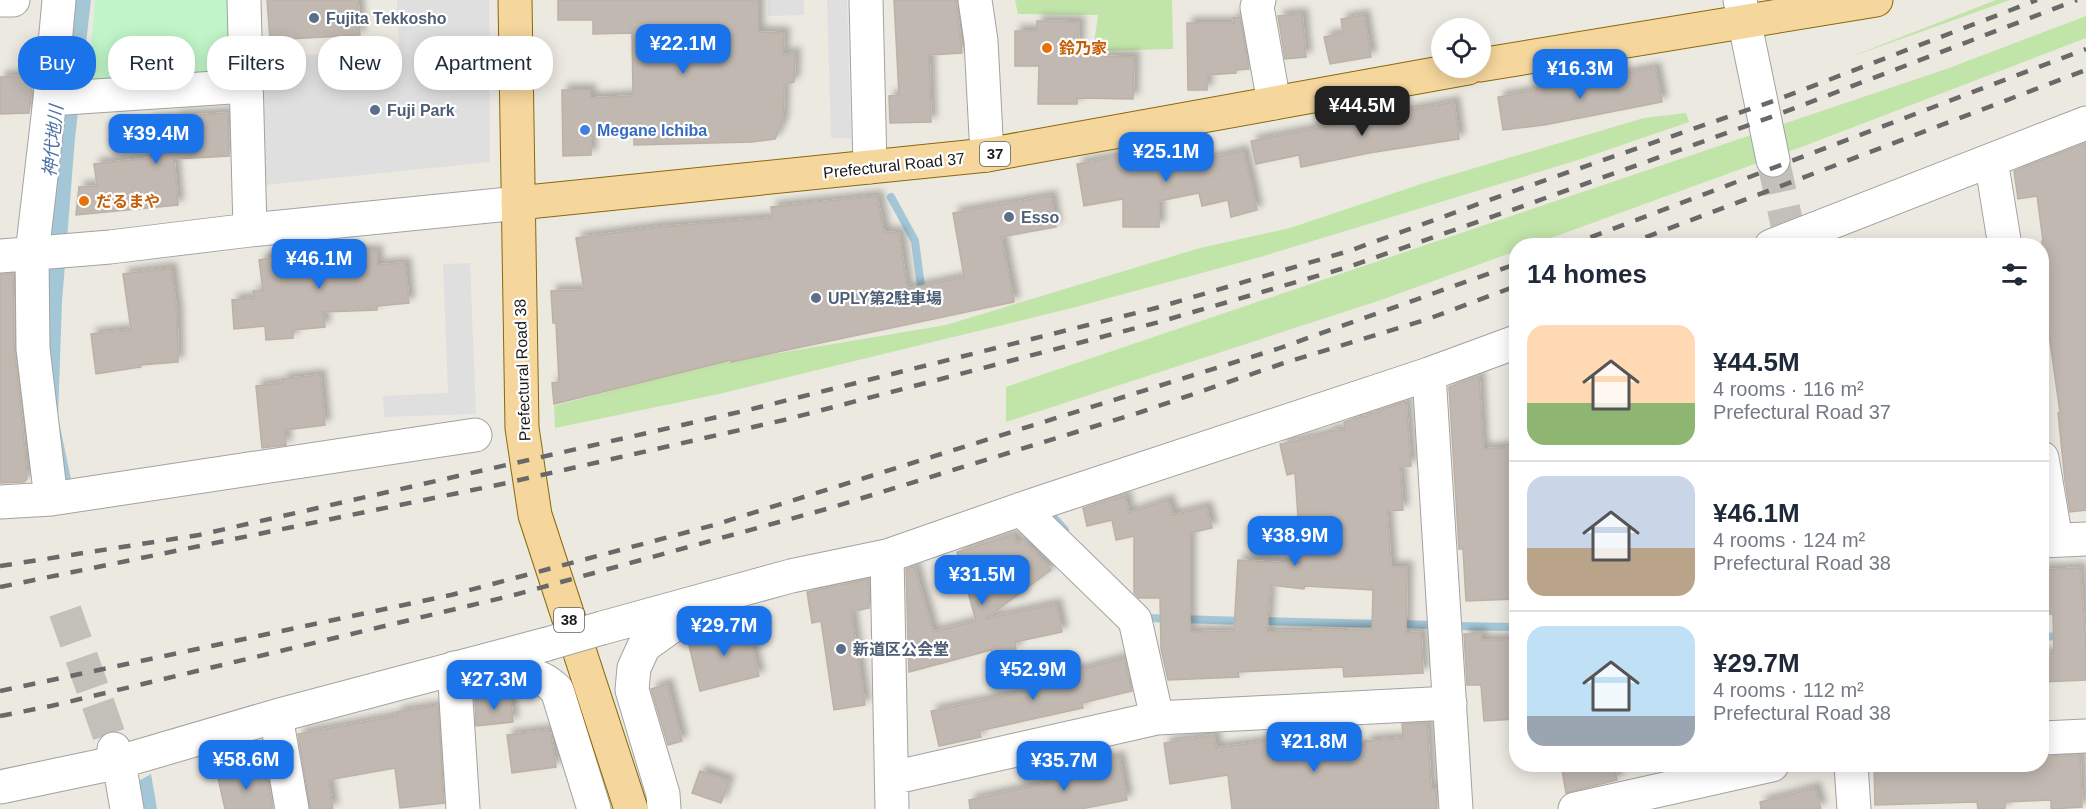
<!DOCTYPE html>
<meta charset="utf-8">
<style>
:root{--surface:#fff;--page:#f2f2f3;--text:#1f2937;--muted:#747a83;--line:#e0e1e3;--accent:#1a73e8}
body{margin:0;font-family:Helvetica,"Noto Sans JP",sans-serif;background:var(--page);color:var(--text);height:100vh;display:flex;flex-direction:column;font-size:22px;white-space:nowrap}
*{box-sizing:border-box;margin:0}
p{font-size:20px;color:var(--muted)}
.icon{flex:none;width:33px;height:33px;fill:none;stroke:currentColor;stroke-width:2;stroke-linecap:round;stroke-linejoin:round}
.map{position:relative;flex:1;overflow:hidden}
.drawer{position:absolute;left:1509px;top:238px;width:540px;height:534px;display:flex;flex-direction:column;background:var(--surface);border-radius:24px;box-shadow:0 3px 15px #0003}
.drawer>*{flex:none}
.hud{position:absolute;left:18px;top:36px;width:570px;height:54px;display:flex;gap:12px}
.controls{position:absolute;left:1431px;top:18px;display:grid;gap:12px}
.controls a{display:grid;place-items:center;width:60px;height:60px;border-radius:50%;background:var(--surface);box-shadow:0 3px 15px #0003;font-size:30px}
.price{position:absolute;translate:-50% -51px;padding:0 14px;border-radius:12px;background:var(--accent);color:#fff;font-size:20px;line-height:39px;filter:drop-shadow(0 2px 3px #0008)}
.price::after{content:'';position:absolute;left:50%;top:36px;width:18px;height:14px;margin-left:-9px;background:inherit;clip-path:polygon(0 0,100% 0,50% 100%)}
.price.current{background:#222;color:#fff}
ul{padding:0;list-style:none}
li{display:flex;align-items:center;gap:18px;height:150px;padding:0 18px}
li+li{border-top:2px solid var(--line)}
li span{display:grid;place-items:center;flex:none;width:168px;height:120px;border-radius:18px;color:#555}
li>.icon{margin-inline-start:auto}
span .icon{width:72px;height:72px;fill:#fffc;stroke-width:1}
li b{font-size:26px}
h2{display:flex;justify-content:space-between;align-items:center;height:72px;padding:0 18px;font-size:26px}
.tag{padding:0 21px;border-radius:24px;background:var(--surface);box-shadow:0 3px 15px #0003;font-size:21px;line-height:54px}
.tag.current{background:var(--accent);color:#fff}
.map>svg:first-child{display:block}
.grass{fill:#c1e4a9}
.park{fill:#bff5c8}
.parking{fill:#dfdfdf}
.water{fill:#a4c7d7}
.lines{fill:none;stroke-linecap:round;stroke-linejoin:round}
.stream{stroke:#a4c7d7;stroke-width:8}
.building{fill:#c0b8b1;stroke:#bdb1a5;stroke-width:1.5;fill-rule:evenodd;filter:url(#shadow)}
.minor-tunnel{stroke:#c2c0b9;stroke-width:33;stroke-dasharray:33 16;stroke-linecap:butt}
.minor-casing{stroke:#a2a2a2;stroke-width:35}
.major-casing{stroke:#896909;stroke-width:35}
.minor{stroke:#fff;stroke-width:33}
.major{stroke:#f5d69d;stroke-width:33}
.rail{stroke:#696969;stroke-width:4.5;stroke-dasharray:12 12;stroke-linecap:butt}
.minor-bridge-casing{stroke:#a2a2a2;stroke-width:35;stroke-linecap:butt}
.minor-bridge{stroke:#fff;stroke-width:33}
.service-dot{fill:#5c6f8a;stroke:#fff;stroke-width:2}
.food-dot{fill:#e8710a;stroke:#fff;stroke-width:2}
.shop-dot{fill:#3f7fe0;stroke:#fff;stroke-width:2}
.labels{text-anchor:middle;stroke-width:4.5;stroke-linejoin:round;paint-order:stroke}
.shield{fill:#fff;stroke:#5f5f5f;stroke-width:1.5}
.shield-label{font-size:15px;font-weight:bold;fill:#1b1b1b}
.service-label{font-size:16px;font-weight:bold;fill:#4e5e75;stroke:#fff;text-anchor:start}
.food-label{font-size:16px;font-weight:bold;fill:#c56008;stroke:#fff;text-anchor:start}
.shop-label{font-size:16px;font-weight:bold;fill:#366cbe;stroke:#fff;text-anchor:start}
.street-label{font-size:16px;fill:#1b1b1b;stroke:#fff}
.water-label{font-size:18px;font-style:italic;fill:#4f72a4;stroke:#fff}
</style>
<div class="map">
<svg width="2086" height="809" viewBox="0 0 2086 809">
<defs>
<filter id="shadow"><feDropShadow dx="5.5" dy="-5.5" stdDeviation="3" flood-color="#0004"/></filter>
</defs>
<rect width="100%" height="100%" fill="#ece9e1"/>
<path class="grass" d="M1015,0H1172L1173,49L1093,51L1098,15L1018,14Z
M1996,0H2010L1845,59Z
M2086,16V38L1804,146L1529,246H1516V251L1381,300L1006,422V387L1949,68Z
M1686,113L1689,122L1578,160L1257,258L1072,308L719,394L555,428L554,406L708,365L946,325L1200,248L1290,228L1424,183L1644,118Z"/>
<path class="park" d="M95,0H232L235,66L228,77L88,90Z"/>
<path class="parking" d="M397,0H489L490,162L265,185L258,57L399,51Z
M768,0H804V15L768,16Z
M827,0H847L851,138H831Z
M470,263L476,414L384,417L383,396L448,393L443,264Z"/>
<path class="water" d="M73,0H91L75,138L62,302L58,417L72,484L57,487L44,301Z
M151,774L157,809H142L137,782Z"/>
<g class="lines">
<path class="stream" d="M891,197L915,241L922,294
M1047,510L1065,530
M1144,612L1150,618L1169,619
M1181,619L1244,621
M1259,621L1382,624
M1397,624L1436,625
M1451,626L1516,627
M2042,637L2064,636"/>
</g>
<path class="building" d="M267,0H358L360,35L270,40Z
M558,0H758V32L784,33L783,55L795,53L794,82L784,85L783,121L775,139L751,142L634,145V134L591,135V155L563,156L562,90H590V98L633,96L632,33L593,34V20H558Z
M894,0H956L962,53L929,55L931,122L890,123L889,96L899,95Z
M1302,14L1306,57L1285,59L1278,16Z
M1364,15L1371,57L1330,64L1324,37L1343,33L1341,19Z
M1240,17L1249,69L1236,70V73L1207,75V90H1188L1187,23H1234L1233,18Z
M1037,21L1079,22L1078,56L1134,57L1133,99L1077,98V104H1038L1039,66H1015V31H1037Z
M1655,68L1662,102L1544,125L1503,130L1498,97Z
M33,76L29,113L0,114V77Z
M1454,102L1459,139L1369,153L1301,167L1299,155L1256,164L1251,141Z
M228,113L229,156L174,159L178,205L76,215L79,187L97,186L94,164L151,158L147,121L176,118V116Z
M2086,143V510L2070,512L2065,481L2058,413H2060L2042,284V241H2043L2037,196L2018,199L2014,171Z
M1184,144L1188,163L1243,151L1257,210L1231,217L1228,200L1202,206L1199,193L1159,201V227H1123V199L1084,206L1077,164Z
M877,196L884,232L899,233L907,289L964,277L953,213L1051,196L1056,227L1001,237L1014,302L731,362V360L554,404L552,383L559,382L556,323H553L551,291L584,290L576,238L659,227L772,218L771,207Z
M354,250V252L377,251V265L405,263L409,303L377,306V310L323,312L325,327L293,330V338L266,340L265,326L234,329L232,300L254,298L253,291H263L259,260L311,252Z
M171,268L177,313L178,362L140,365L141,367L96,374L91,334L131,330L123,274Z
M0,274H13L14,349L22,418L27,479L24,482L0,483Z
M320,375L325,425L285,430L286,445L262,448L256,386L283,383L282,379Z
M1479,376L1483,449L1516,447V599L1466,601L1463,549H1459L1449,387Z
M1406,401L1411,466L1400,467L1403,510L1387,511L1391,567H1407L1406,633L1421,632L1423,673L1344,677L1343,667L1238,672L1239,677L1168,680L1161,649L1160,598H1139L1134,593V536L1116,540L1112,520L1087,526L1083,508L1125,496L1129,513L1168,500L1173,515L1206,507L1212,528L1190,533V632L1234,631L1238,560L1301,564L1295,473L1287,475L1280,444L1328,434V431L1345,430L1344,422L1360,417L1370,416V413L1381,412L1380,410ZM1270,585L1304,589L1305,586L1373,590L1372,629L1267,632Z
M1013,535L1018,544L1023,540L1051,570L985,619L1056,604L1062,632L1015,642L1016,649L993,655L991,650L909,672L906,569L914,566L933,632L976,621L957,552Z
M2080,568L2086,648V680L2042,682V654L2054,653L2053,614H2042V570Z
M869,579V608L851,612L865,705L834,710L821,621L812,623L807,592Z
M745,621L759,676L700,691L688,641L704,637L712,633L715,628Z
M1464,634H1481V640H1516V719L1484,721L1481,685H1467Z
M1124,658L1132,691L1082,703L1083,708L979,731L981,737L939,746L931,711L1029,691L1027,679L1074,669L1075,671Z
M667,684L682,741L668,745L651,689Z
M510,694L513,722L476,726L475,699H483Z
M438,706L444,803L400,808L395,768L328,780L333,809H310L298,734L397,716V712Z
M1427,723L1431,789H1436L1437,809H1232L1228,775L1170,784L1164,743L1214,735L1216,748L1284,739L1285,753L1365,746V741L1403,738L1402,724Z
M550,730L556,767L512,773L507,735Z
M2080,755L2082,807L2051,809V800L2005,802V809H1978L1977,802L1875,805L1874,765H2042V758Z
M1119,757L1127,800L1081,809H970L969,800L1094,773L1092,763Z
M1561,765H1614L1617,780L1566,793Z
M266,770L273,809H225L218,778Z
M700,771L729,781L721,803L692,793Z
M1815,788L1821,809H1761L1760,802Z"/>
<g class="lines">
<path class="minor-tunnel" d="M1773,160L1787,224
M65,611L114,749"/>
<g class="minor-casing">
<path id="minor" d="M0,0H13
M244,0L250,230
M866,0L870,167
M975,0L981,41L987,155
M1259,0L1257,7L1274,103
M1740,0L1773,160
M50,99L246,86
M1991,160L2005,246
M1771,246L2086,123
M0,256L110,247L250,230L518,203
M1429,374L1456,809
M2042,458L2056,540
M51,499L33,349L32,254L50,99L59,0
M0,502L51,499L475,435
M1021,509L1135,620L1157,718
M2042,541L2086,539
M887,556L892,809
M602,628L791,576L887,556L1039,503L1429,374L1516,342
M454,668L463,809
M479,681C511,675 531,665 557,690L594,809
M276,716L292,809
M2042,738L2086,736
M114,749L119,762L127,809
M1851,765L1854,809
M892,778L1157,718L1450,703
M0,787L119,762L276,716L547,644
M664,809L663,794L632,690L634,668L644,646L672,626L699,619
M1575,809L1772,765"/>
</g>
<g class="major-casing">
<path id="major" d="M515,0L522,428L535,515L631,809
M1480,65L1876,0
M518,203L987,155L1468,68"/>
</g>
<use href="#minor" class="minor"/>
<use href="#major" class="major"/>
<path class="rail" d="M1568,246L2086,49
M1623,246L2086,70
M0,566L199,535L748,410L1156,308L1349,251L1517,190L1779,99L2037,0
M0,587L502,484L784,420L1159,322L1348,267L1526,205L1774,116L2077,0
M0,691L451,595L714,525L1277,349L1516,264
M0,716L51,706L514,595L830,508L1141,412L1281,364L1428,319L1516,286"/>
<g class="minor-bridge-casing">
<path id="minor-bridge" d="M547,644L602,628"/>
</g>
<use href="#minor-bridge" class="minor-bridge"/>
</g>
<g class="service-dot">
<circle cx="314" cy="18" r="6"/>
<circle cx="375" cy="110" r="6"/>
<circle cx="1009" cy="217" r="6"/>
<circle cx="816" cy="298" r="6"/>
<circle cx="841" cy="649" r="6"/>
</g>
<g class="food-dot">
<circle cx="1047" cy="48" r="6"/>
<circle cx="84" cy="201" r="6"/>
</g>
<circle class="shop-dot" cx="585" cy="130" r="6"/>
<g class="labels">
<g class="shield">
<rect x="980" y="142" width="30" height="24" rx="4.5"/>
<rect x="554" y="608" width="30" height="24" rx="4.5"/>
</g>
<g class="shield-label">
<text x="995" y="159">37</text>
<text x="569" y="625">38</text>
</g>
<g class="service-label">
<text x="326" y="24">Fujita Tekkosho</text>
<text x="387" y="116">Fuji Park</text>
<text x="1021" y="223">Esso</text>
<text x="828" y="304">UPLY第2駐車場</text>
<text x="853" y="655">新道区公会堂</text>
</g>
<g class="food-label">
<text x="1059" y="54">鈴乃家</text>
<text x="96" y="207">だるまや</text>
</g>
<g class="shop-label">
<text x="597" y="136">Megane Ichiba</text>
</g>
<g class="street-label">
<text transform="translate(894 165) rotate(-6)" y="6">Prefectural Road 37</text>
<text transform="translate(522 370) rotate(-92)" y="6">Prefectural Road 38</text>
</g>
<g class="water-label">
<text transform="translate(53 141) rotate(-84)" y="6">神代地川</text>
</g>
</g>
</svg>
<div class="controls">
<a><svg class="icon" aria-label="locate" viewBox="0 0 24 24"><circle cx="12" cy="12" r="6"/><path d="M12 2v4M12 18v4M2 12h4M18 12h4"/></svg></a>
</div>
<b class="price" style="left:683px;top:75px">¥22.1M</b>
<b class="price" style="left:1580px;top:100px">¥16.3M</b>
<b class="price current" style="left:1362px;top:137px">¥44.5M</b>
<b class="price" style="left:156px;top:165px">¥39.4M</b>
<b class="price" style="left:1166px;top:183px">¥25.1M</b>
<b class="price" style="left:319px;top:290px">¥46.1M</b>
<b class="price" style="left:1295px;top:567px">¥38.9M</b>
<b class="price" style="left:982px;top:606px">¥31.5M</b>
<b class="price" style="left:724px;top:657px">¥29.7M</b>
<b class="price" style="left:1033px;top:701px">¥52.9M</b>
<b class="price" style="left:494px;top:711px">¥27.3M</b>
<b class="price" style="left:1314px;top:773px">¥21.8M</b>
<b class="price" style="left:246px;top:791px">¥58.6M</b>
<b class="price" style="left:1064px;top:792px">¥35.7M</b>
<div class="hud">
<a class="tag current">Buy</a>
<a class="tag">Rent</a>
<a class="tag">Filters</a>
<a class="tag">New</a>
<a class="tag">Apartment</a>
</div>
<section class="drawer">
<h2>14 homes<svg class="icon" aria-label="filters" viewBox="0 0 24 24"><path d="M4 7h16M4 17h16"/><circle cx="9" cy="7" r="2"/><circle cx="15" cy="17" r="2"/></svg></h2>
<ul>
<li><span style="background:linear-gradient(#ffd9b3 65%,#8fb573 0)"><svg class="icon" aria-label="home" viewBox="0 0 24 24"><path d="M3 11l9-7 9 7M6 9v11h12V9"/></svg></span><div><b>¥44.5M</b><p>4 rooms · 116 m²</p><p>Prefectural Road 37</p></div></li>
<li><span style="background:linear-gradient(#c9d6e8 60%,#b9a48a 0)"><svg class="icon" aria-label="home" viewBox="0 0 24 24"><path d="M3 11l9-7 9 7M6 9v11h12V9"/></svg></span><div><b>¥46.1M</b><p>4 rooms · 124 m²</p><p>Prefectural Road 38</p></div></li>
<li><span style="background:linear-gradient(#bfe0f5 75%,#9aa5b1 0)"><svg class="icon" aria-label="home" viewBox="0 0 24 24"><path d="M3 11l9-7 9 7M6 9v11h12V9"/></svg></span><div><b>¥29.7M</b><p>4 rooms · 112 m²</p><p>Prefectural Road 38</p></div></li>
</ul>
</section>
</div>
